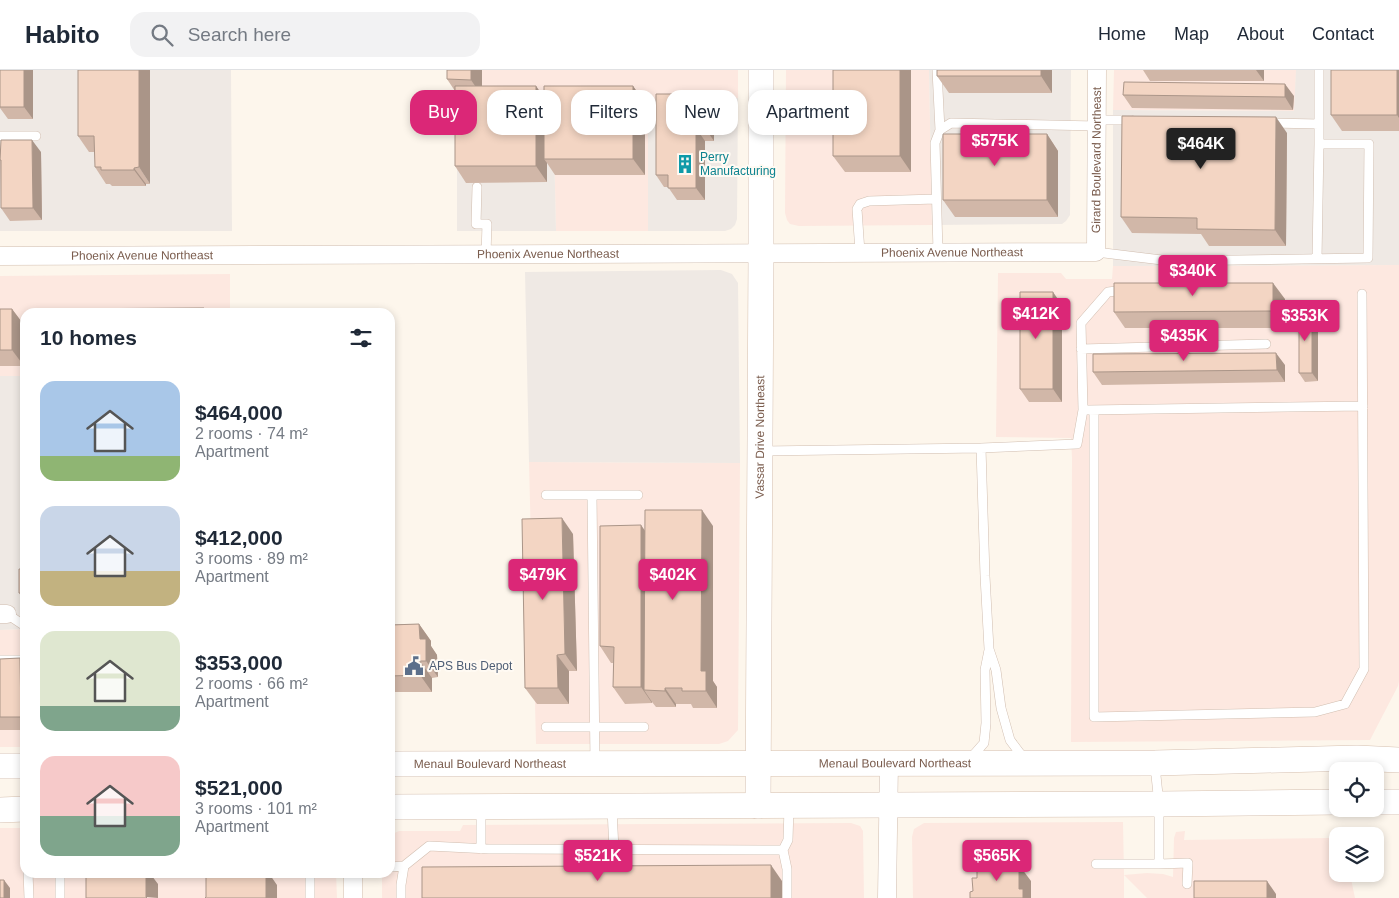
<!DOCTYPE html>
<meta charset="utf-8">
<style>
:root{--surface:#fff;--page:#f2f2f3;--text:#1f2937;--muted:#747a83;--line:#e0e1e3;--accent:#db2777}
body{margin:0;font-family:Arial,sans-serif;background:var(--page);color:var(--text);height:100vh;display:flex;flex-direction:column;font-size:19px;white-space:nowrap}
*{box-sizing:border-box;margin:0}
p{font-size:16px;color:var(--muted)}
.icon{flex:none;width:28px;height:28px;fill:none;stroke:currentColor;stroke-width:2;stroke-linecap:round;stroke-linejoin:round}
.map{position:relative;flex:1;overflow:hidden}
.side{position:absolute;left:20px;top:238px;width:375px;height:570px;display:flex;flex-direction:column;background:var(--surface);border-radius:15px;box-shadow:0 2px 8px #0003}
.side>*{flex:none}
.top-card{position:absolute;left:410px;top:20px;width:475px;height:45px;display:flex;gap:10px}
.buttons{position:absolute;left:1329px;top:692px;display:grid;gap:10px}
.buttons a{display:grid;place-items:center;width:55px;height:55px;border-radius:10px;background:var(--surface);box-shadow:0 2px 8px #0003;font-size:25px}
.price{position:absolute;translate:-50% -42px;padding:0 11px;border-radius:5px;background:var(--accent);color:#fff;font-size:16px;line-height:32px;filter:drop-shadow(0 1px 2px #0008)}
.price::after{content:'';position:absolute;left:50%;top:30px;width:15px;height:11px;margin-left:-8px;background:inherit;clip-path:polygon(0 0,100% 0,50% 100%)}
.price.current{background:#222;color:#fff}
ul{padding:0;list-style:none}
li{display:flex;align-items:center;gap:15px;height:125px;padding:0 20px}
li span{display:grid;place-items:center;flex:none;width:140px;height:100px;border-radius:15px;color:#555}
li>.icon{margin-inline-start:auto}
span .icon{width:60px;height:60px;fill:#fffc;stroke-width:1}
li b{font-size:21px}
h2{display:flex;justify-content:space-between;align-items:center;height:60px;padding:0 20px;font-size:21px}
.chip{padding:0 18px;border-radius:15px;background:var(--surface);box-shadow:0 2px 8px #0003;font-size:18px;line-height:45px}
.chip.current{background:var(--accent);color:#fff}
header{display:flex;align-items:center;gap:30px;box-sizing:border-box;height:70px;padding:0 25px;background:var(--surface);border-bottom:1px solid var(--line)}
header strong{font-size:24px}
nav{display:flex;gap:28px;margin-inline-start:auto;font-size:18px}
.search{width:350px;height:45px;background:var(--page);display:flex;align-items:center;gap:12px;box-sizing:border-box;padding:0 18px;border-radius:15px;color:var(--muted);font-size:19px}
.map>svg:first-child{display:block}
.commercial{fill:#fde8e0}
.industrial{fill:#efe9e4}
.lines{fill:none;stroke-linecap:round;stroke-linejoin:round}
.lane-casing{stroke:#d1beb0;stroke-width:10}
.street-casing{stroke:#d1beb0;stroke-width:19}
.secondary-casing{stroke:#d6c0b0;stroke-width:26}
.lane{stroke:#fff;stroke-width:9}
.street{stroke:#fff;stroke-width:18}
.secondary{stroke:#fff;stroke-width:25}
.wall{fill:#d1b7a8}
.shaded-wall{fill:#aa9588}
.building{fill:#f3d5c3;stroke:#aa9588}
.labels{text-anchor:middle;stroke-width:4;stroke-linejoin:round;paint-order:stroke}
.culture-label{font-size:12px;fill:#0d838f;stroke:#fffaf3;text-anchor:start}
.street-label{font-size:12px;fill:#7a5c4d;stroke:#fffaf3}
.service-label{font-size:12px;fill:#4e5e75;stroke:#fffaf3;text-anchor:start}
</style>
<header>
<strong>Habito</strong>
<div class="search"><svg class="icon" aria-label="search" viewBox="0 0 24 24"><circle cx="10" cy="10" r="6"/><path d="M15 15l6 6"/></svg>Search here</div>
<nav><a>Home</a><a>Map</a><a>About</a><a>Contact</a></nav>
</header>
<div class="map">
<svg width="1399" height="828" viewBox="0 0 1399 828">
<rect width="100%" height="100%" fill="#fdf6ec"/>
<path class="commercial" d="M458,0H738V28L649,30L648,161H556L553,30L457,29Z
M786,0H929L932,155L799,156L790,154L787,150L785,143Z
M1114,0H1296L1295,41L1113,40Z
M1399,195V611L1398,616L1370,670L1071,672L1072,388L1071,368L996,367L998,203H1061L1066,209H1112L1113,196Z
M230,204V242H25V329L24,306H0V206Z
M529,392L740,393L738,660L728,671L719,674H536Z
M25,559V677H0V560Z
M1123,752L1124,805L1147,803L1163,804L1173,807L1174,768L1176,762L1185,761L1184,770L1329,768L1330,783L1337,782L1338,804H1350L1355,828H1147L1124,805V828H913L912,767L914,759L924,753Z
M851,753L860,756L863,761L864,828H382V803L390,802V765L399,761H460L463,755Z
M0,758H25V802L336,803L337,828H0Z"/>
<path class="industrial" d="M0,0H231L232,161H0Z
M929,0H1071L1070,145L1066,151L1062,154L932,155Z
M1296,0H1399V195L1113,196V40L1294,41Z
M738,28L737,149L735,155L731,159L725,161H648V30Z
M457,29L553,30L556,161H457Z
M721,200L732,204L738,213L740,393L529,392L525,202Z
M0,306H25V559L0,560Z"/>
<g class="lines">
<g class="lane-casing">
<path id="lane" d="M937,0L940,60
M1097,50H1131
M1269,53L1319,54
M0,66H36
M477,117L476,154H487L486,184
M860,182L857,139L860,134L869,131L936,129
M938,182L935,73L940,60L951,53L1097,56
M1096,182L1170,191L1368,188L1369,74H1319V0
M1317,189L1319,74
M1081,279L1266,274
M1088,340L1363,336
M1094,340V647L1315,642L1345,634L1364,599L1362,224
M981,378L1077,374L1083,340L1081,253L1108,222L1125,220
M760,381L981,378L985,506L989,579L996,600L1001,638L1010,670L1025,690
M546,425H592
M7,544L25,556
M0,590H25
M546,657H644
M970,689L984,673L986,653L985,600L989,580
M595,693L592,425H638
M481,739V779
M612,739L614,780
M1096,794H1159V734L1155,696
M1159,794L1188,793L1187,814
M404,796L429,776L489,779L783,780
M390,797L404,796L401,815V828
M28,802L29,828
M310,802V828
M60,828V802
M787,828V799L783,780L788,770L789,737"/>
</g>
<g class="street-casing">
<g id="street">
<path id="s1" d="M0,186L1096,182L1097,0"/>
<path d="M0,544H7"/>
<path d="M353,802V828"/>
<path d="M887,828L889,692"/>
</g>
</g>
<g class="secondary-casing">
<g id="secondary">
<path id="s2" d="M390,694L1155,693L1357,688L1399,690"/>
<path d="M0,696H25"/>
<path d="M1375,732H1399"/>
<path id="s3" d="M758,736L761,183V0"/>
<path d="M390,737L1159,734L1338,732"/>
<path d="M0,740L25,739"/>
</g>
</g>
<use href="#lane" class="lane"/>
<use href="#street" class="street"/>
<use href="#secondary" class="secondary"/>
</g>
<path class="wall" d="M0,0H33V49H8L0,38Z
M78,0L150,114H146V116H112L110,114H106L95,97V82H89L78,66Z
M442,0H482V16H536L544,28L633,16L645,33V105H555L547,93V112L466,113L455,96V21L447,9V0Z
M911,0V102H845L833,86Z
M1052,0V23H949L937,6Z
M1143,0H1264V11H1150Z
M1399,0V61H1342L1331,45Z
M696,24L698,26L714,38V71H705V130H677L668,117H664L656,105Z
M1123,25L1294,26L1293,40L1132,38Z
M1287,63L1286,176H1209L1201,164L1132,163L1121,147Z
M1047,64L1058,81V147H955L943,130Z
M0,79L41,82L42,150L10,151L1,138Z
M1285,229V258H1125L1114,242Z
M1062,235V332H1029L1020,319Z
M0,239H12L24,255V296H0Z
M1312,240L1318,249V311L1305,312L1299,303Z
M1285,295V312L1102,315L1093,302Z
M713,456V611L717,617V638H693L691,634H676V637H656L652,632V633L625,634L613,617L614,593H611L600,576L645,461Z
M573,464L577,601H569V634H537L525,618Z
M25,499V532L19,523Z
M419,554L431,571V576L437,585L438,607L432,608V622H390V555Z
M20,588L25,595V660H0V589Z"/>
<path class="shaded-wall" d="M24,0H33V49L24,37Z
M139,0H150V114L139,97Z
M471,0H482V26L471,10Z
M900,0H911V102L900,86Z
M1041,0H1052V23L1041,6Z
M1256,0H1264V11Z
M1397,0H1399V48L1397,45Z
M1285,14L1294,26L1293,40L1285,27Z
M536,16L547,32L544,89L547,93V112L536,96Z
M633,16L645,33V105L633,89Z
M705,26L714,38V71L705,58Z
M1276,47L1287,63L1286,176L1275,160Z
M696,58L705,71V130L696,118Z
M1047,64L1058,81V147L1047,130Z
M32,70L41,82L42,150L33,138Z
M134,98L146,114V116L134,100Z
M1273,213L1285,229V258L1273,241Z
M1053,222L1062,235V332L1053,319Z
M12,239L24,255V296L12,280Z
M1312,240L1318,249V311L1312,303Z
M1276,283L1285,295V312L1277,300Z
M702,440L713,456V611L717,617V638L706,621L701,601Z
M562,448L573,464L577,601L565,584Z
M641,455L653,472L644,620L652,632V633L641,617Z
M419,554L431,571V576L437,585L438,607L426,591L420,569Z
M557,585L569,601V634L558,618Z
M20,588L25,595V653L21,647Z
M420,591L432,608V622L420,605Z
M665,618L676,634V637L665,621Z
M771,795L782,811V828H771Z
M1019,795L1031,811V828H1023L1019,819Z
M146,802H149L158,814V828L146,827Z
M266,802H268L277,815V828H266Z
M4,810L10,818V828H4Z
M1267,811L1276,824V828H1267Z"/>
<path class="building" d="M0,0H24V37H0Z
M78,0H139V97L134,98V100H101V97H95L94,66H78Z
M447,0H471V10L447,9Z
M833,0H900V86H833Z
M937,0H1041V6H937Z
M1331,0H1397V45H1331Z
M1124,12L1285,14V27L1123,25Z
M455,16H536V96H455Z
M544,16H633V89H544Z
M656,24H696V26H705V58H696V118H668V105H656Z
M1122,46L1276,47L1275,160L1197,159V148L1121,147Z
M943,64H1047V130H943Z
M1,70H32L33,138H1V90H0Z
M1114,213H1273V241L1114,242Z
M1020,222H1053V319H1020Z
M204,238V242H35V239Z
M0,239H12V280H0Z
M1299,240H1312V303H1299Z
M1276,283L1277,300L1093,302V284Z
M645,440H702L701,601H706V621H682V618H665V621L644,620Z
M562,448L565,584L557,585L558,618H525L522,449Z
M641,455V617H613L614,577L600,576V456Z
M19,499H25V523H19Z
M419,554L420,569H426V591H420V605L390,606V555Z
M20,588L21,647H0V589Z
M771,795V828H422V797Z
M977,795H1019V819H1023V828H970V822L973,821L972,808H977Z
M86,802H146V827L147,828H86Z
M206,802H266V828H205L206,827Z
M0,810H4V828H0Z
M1194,811H1267V828H1194Z"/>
<defs>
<g id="building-bare" transform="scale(1.5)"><path d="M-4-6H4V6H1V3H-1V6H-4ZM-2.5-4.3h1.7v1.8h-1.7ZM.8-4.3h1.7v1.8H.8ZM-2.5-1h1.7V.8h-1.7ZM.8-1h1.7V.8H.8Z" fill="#0f9aa8" stroke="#fffaf3" stroke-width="2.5" paint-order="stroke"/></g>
<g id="civic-bare" transform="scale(1.5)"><path d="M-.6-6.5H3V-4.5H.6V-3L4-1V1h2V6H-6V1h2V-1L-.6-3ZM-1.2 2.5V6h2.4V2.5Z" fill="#5c6f8a" stroke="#fffaf3" stroke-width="2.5" paint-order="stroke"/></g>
</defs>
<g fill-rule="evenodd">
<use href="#building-bare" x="685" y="94"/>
<use href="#civic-bare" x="414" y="596"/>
</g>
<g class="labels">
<g class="culture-label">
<text x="700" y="91">Perry<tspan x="700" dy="14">Manufacturing</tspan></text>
</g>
<g class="street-label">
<text dy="4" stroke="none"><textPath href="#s1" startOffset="1188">Girard Boulevard Northeast</textPath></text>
<text dy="4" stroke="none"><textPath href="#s1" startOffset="952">Phoenix Avenue Northeast</textPath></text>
<text dy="4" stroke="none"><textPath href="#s1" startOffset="548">Phoenix Avenue Northeast</textPath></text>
<text dy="4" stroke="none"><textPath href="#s1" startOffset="142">Phoenix Avenue Northeast</textPath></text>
<text dy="4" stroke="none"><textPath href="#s3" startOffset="369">Vassar Drive Northeast</textPath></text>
<text dy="4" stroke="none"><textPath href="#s2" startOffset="505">Menaul Boulevard Northeast</textPath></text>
<text dy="4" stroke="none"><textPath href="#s2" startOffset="100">Menaul Boulevard Northeast</textPath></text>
</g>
<g class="service-label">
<text x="429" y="600">APS Bus Depot</text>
</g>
</g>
</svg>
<div class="buttons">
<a><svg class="icon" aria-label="locate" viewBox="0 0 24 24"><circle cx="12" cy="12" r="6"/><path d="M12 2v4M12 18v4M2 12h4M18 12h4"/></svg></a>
<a><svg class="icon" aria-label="layers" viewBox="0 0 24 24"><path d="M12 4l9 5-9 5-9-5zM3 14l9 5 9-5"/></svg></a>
</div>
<b class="price" style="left:995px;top:97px">$575K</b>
<b class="price current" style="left:1201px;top:100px">$464K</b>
<b class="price" style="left:1193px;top:227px">$340K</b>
<b class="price" style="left:1036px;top:270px">$412K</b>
<b class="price" style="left:1305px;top:272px">$353K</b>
<b class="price" style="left:1184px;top:292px">$435K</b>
<b class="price" style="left:543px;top:531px">$479K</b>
<b class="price" style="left:673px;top:531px">$402K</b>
<b class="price" style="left:598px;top:812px">$521K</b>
<b class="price" style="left:997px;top:812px">$565K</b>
<div class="top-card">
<a class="chip current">Buy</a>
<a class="chip">Rent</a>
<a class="chip">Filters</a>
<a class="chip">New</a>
<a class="chip">Apartment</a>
</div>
<section class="side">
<h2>10 homes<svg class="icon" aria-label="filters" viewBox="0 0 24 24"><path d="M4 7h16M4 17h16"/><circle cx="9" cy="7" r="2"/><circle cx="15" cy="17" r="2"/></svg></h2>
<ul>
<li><span style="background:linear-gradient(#a9c7e8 75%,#8fb573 0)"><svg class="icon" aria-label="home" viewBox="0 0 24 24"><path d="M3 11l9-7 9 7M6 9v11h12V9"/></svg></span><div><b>$464,000</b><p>2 rooms · 74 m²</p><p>Apartment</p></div></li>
<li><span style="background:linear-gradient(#c9d6e8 65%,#c2b280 0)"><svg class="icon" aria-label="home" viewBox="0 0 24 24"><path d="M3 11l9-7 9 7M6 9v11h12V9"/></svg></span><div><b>$412,000</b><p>3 rooms · 89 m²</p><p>Apartment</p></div></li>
<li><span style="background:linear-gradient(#dfe7d0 75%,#7fa58c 0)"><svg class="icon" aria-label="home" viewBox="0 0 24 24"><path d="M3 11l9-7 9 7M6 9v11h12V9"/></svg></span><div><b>$353,000</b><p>2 rooms · 66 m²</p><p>Apartment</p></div></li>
<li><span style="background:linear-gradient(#f6c9c9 60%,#7fa58c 0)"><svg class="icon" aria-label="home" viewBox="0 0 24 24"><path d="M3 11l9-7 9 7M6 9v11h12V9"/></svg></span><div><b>$521,000</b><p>3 rooms · 101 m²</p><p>Apartment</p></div></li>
</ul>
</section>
</div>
